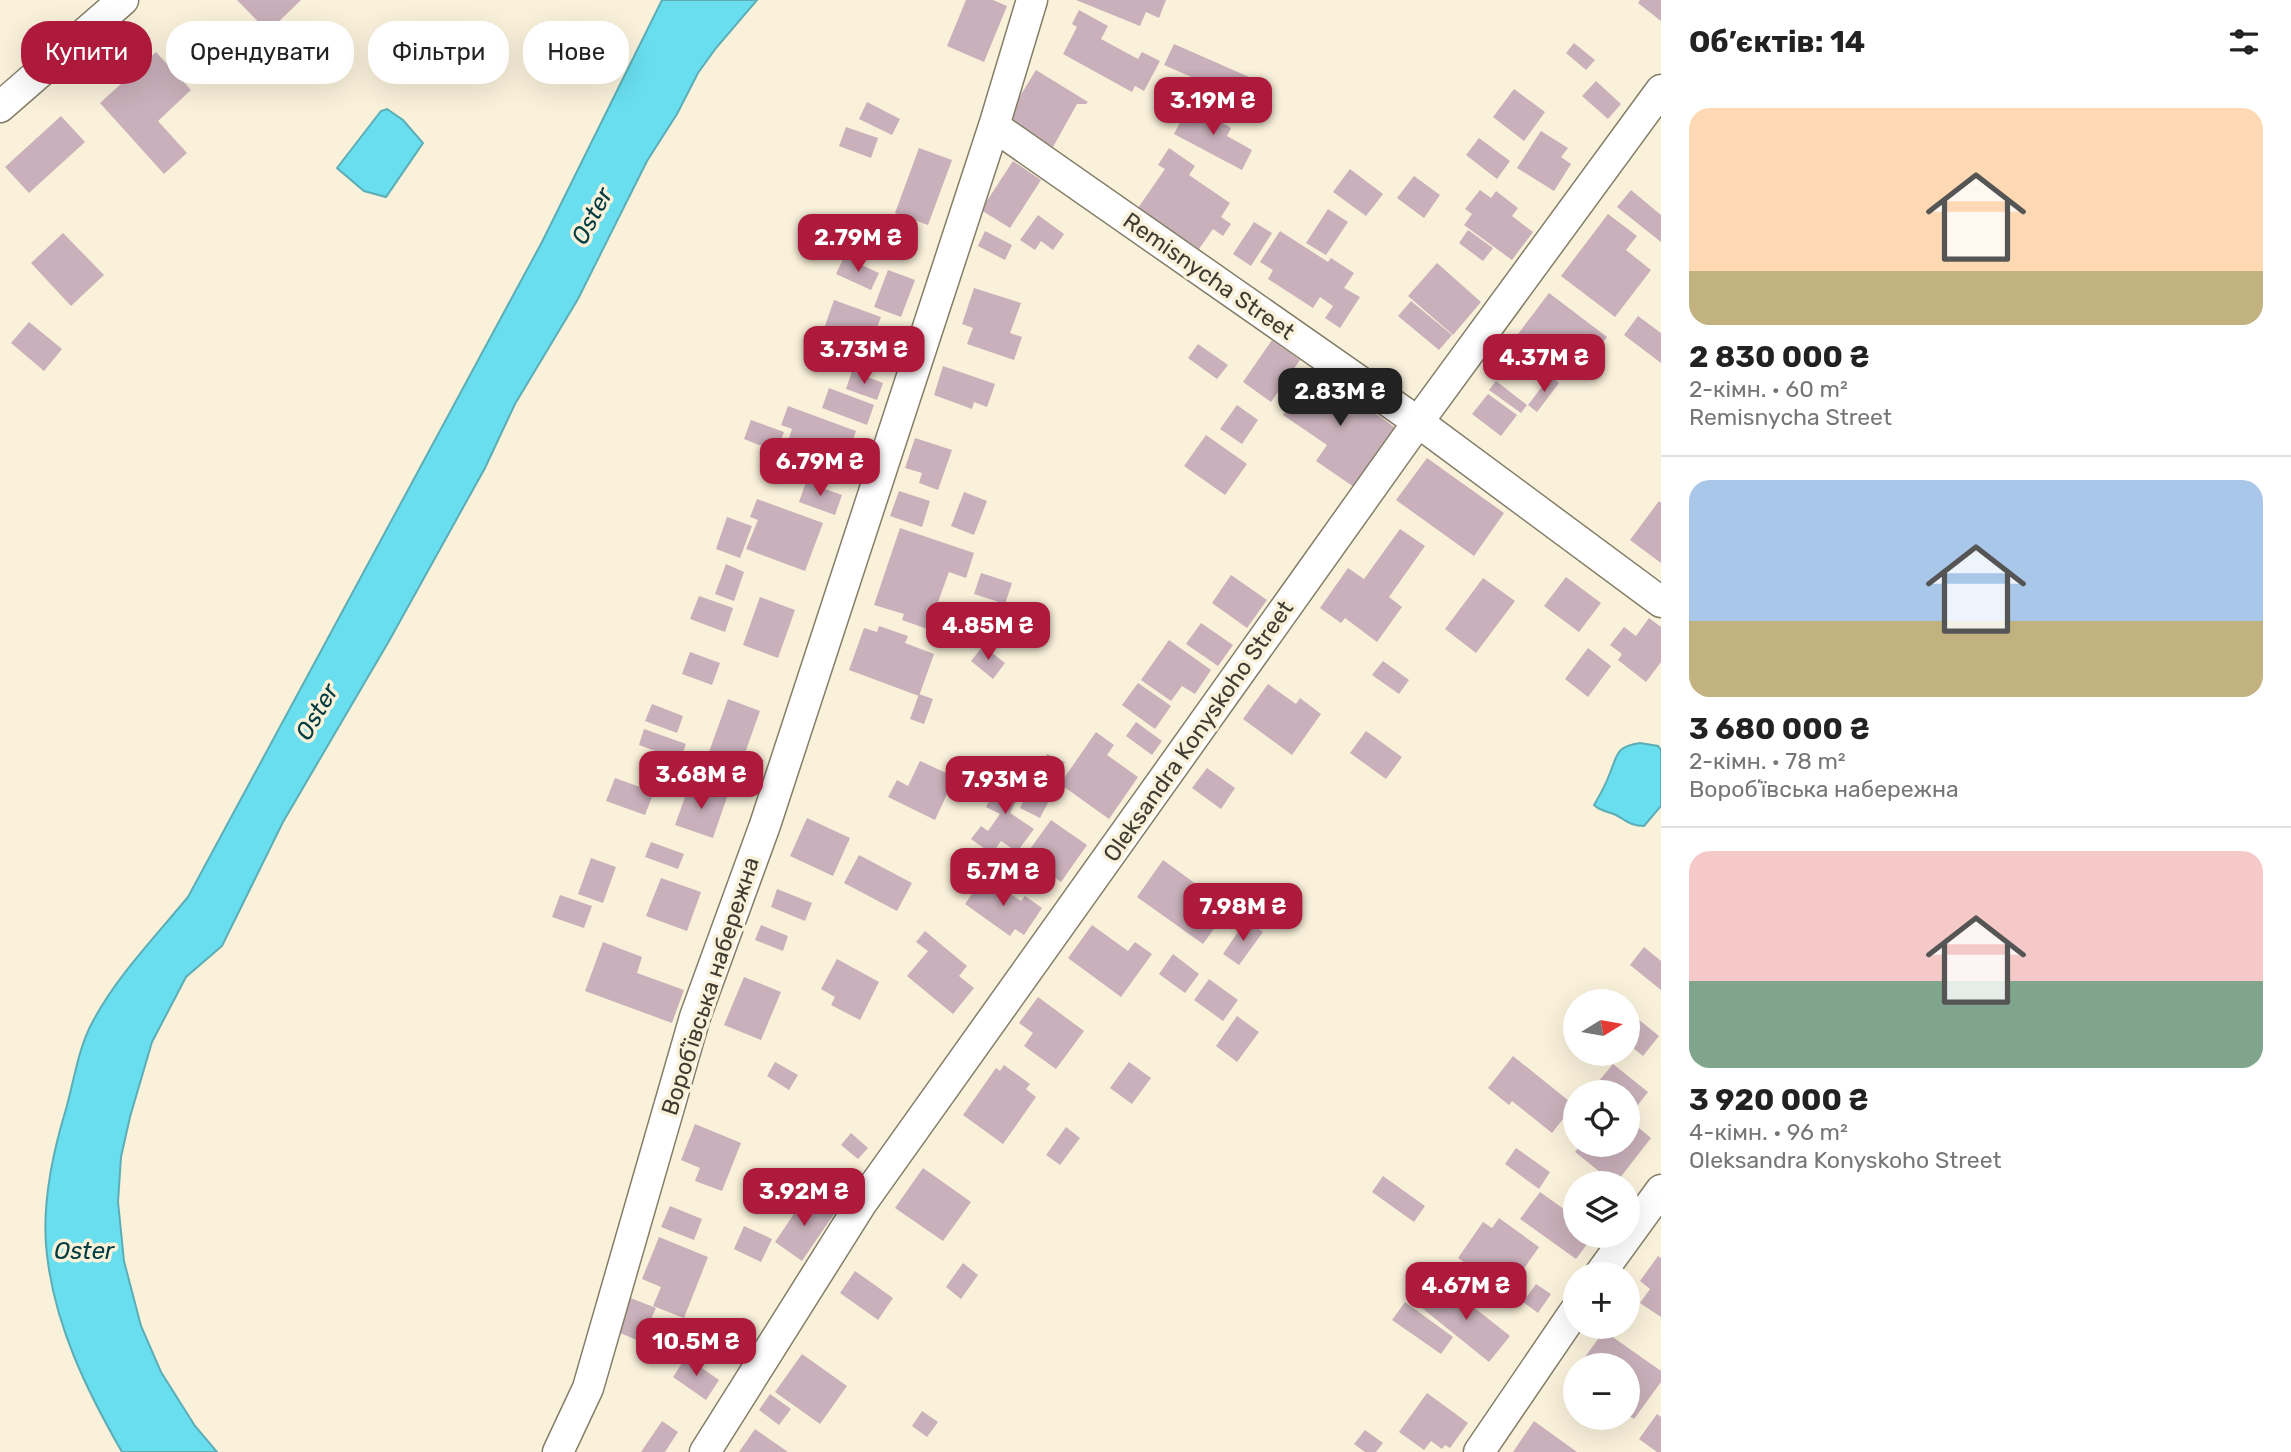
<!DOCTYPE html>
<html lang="uk">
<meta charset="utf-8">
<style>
:root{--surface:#fff;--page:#f6f6f6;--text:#222;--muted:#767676;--line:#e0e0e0;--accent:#ae1a3b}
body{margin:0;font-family:Rubik,sans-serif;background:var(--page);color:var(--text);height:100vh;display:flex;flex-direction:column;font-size:26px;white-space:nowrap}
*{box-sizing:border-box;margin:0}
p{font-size:23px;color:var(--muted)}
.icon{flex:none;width:38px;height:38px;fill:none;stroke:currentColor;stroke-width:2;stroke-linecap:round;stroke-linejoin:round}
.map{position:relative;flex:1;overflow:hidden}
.side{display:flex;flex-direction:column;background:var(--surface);width:630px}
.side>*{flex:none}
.top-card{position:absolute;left:21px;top:21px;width:665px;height:63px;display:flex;gap:14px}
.needle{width:46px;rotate:79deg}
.buttons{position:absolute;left:1563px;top:989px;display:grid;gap:14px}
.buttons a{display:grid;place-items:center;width:77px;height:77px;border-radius:50%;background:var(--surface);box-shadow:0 7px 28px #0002;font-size:35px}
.price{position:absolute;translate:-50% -60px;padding:0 16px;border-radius:14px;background:var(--accent);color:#fff;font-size:23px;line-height:46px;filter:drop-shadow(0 2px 4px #0008)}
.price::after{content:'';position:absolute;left:50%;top:42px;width:21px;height:16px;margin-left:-10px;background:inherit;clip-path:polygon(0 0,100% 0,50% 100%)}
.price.active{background:#222;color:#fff}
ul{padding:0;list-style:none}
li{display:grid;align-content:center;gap:14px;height:371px;padding:0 28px}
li+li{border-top:2px solid var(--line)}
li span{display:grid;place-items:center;height:217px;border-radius:21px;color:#555}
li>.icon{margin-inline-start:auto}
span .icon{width:126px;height:126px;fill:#fffc;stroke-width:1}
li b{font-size:30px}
h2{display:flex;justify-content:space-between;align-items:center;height:84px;padding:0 28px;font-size:30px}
.pill{padding:0 24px;border-radius:28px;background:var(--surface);box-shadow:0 7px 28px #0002;font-size:24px;line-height:63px}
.pill.active{background:var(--accent);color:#fff}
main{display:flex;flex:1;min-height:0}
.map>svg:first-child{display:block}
.water{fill:#68deee;stroke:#5cadb6;stroke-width:2}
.building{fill:#c9b0ba}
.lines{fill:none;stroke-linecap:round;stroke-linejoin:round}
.street-casing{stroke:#847d68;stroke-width:33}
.street{stroke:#fff;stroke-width:30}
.labels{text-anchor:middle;stroke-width:7;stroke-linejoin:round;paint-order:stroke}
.street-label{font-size:23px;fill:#3f3c32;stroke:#f9f1da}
.water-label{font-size:24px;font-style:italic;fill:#003b41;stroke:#f9f1da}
</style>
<main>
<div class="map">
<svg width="1661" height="1452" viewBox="0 0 1661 1452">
<rect width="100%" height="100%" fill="#f9f1da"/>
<path class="water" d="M662,0H757L716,48L698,73L677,114L647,161L578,299L515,404L485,468L389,641L283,822L222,946L186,977L152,1042L130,1117L121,1157L118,1202L124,1261L141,1326L161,1372L195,1426L217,1452H122C87,1391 55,1326 47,1255C41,1208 52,1155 66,1109C74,1081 78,1049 92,1023C116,977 155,937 188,897L542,242Z
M387,109L403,120L423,143L386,197L364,191L337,168L381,111Z
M1640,743L1658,746L1661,750V806L1644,826C1631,826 1627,821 1616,815C1608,811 1601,812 1594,805C1600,795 1606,784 1610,773C1618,753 1616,747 1640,743Z"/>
<path class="building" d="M237,0H301L268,32Z
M966,0H993L1007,6L984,62L947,46Z
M1076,0H1166L1159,18L1146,12L1140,26Z
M1640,0H1661V21L1638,3Z
M1079,10L1108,26L1101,39L1138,59L1142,52L1160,61L1144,91L1135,86L1132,92L1063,54L1077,27L1072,24Z
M1574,43L1595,60L1586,70L1566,53Z
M1174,44L1256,80L1246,101L1164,65Z
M156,52L191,90L158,121L187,153L164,174L100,103Z
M1036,70L1088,102L1086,104H1077L1053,147L1006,119Z
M1596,81L1621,104L1608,119L1582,96Z
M1514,89L1545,112L1524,141L1493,117Z
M867,102L900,119L892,135L859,119Z
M1197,107L1203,110L1205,107L1224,117L1221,122L1231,128L1227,136L1252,150L1242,170L1174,134L1184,115L1191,119Z
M61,116L85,142L29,193L5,167Z
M846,127L878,138L871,158L839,146Z
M1541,131L1568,148L1561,157L1571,164L1554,191L1517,168Z
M1479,138L1510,161L1497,179L1466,155Z
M919,148L952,160L928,225L895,213Z
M1169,148L1195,166L1189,175L1230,203L1221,217L1231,224L1223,236L1213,229L1199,249L1138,208L1165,169L1158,165Z
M1013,161L1041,180L1010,228L981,210Z
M1350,169L1383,194L1366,216L1333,192Z
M1414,176L1440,195L1424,218L1397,198Z
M1480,190L1491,198L1496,191L1518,208L1512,216L1533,232L1512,260L1464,225L1472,214L1465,209Z
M1631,190L1661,215V242L1617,207Z
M1328,209L1348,222L1326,255L1306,243Z
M1608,214L1637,236L1626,250L1651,270L1615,317L1561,276Z
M1038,215L1064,234L1053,250L1041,241L1035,250L1020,240Z
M1254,222L1272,233L1251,266L1233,254Z
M1468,230L1493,248L1483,261L1459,243Z
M985,231L1012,245L1005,260L978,246Z
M1280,231L1328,262L1331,258L1354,273L1344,288L1360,297L1340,328L1325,318L1333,306L1320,297L1313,308L1268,279L1273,270L1260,262Z
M63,233L104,275L71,306L31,263Z
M844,257L879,273L871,290L836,274Z
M1437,263L1481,302L1453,335L1408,296Z
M888,270L915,280L901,317L874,307Z
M974,288L1021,303L1010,333L1022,337L1014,360L967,344L973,328L962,324Z
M1549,293L1607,337L1578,374L1555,357L1553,360L1518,334Z
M834,300L881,317L876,330L884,333L870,372L816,352Z
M1411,301L1452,335L1439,350L1398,316Z
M1638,316L1661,333V363L1624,335Z
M29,322L62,349L44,371L11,343Z
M1272,340L1300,360L1271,402L1243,382Z
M1198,344L1228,365L1217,379L1188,358Z
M943,366L995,384L987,407L974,402L972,409L934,395Z
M852,371L883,383L877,400L846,389Z
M1314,371L1396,428L1354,487L1316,461L1327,445L1283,415Z
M1550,376L1559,383L1537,412L1528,405Z
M1496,381L1527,405L1521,413L1489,390Z
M829,388L874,405L867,425L822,408Z
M1488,394L1517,415L1501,436L1472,414Z
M1237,405L1258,420L1242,444L1220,429Z
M788,406L856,431L840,474L784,453L792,429L781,425Z
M751,420L784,432L777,452L744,439Z
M1206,435L1247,464L1225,495L1184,466Z
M915,438L952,450L938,490L919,483L922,473L905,468Z
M1427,458L1504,513L1474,556L1396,500Z
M806,482L842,495L835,515L799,502Z
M899,491L930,501L922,527L890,516Z
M964,492L987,501L974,535L951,526Z
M757,499L823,523L805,571L746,549L758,520L750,517Z
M1659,501L1661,503V563L1630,540Z
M727,517L752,526L740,558L716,549Z
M900,528L974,553L966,578L949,572L938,602L951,606L943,628L938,626L936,632L902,620L904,614L874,605Z
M1400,529L1425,546L1389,597L1402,607L1377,642L1345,618L1341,623L1320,608L1348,568L1364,579Z
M726,564L744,572L734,601L715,594Z
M981,573L1012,583L1005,604L974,594Z
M1231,575L1267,600L1247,628L1212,603Z
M1566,577L1601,603L1579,632L1544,606Z
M1483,578L1515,601L1476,653L1445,629Z
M699,596L733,608L725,632L690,619Z
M760,597L795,610L778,658L743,645Z
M1649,618L1661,627V662L1646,682L1618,660L1622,654L1610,645L1624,627L1636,636Z
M1201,623L1233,645L1218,666L1186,644Z
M879,626L908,636L905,643L934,654L919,696L849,670L864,628L877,632Z
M1169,640L1211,670L1195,694L1182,686L1171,701L1141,680Z
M983,646L1005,663L993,679L971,661Z
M1588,648L1611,666L1588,697L1565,679Z
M690,652L720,663L712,685L682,674Z
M1383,661L1409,680L1399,694L1372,675Z
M1138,683L1171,706L1155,729L1122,705Z
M1268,684L1296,704L1300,698L1321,714L1292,755L1243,719Z
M919,694L933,699L924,724L910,719Z
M728,699L760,711L745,753L764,760L751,796L728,788L737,762L709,752Z
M652,704L683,716L677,733L645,721Z
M1136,722L1162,741L1152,755L1126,736Z
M644,729L686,744L680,760L639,745Z
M1366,731L1402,757L1386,779L1350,753Z
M1096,732L1114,745L1107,755L1138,777L1109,819L1060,784Z
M1047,754L1065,762L1054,785L1036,777Z
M920,761L955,777L935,820L888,797L897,780L908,786Z
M1006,767L1028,779L1010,813L1034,829L1017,852L1001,841L992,854L971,839L981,826L988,831L1000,814L986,807Z
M1207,768L1235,788L1221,809L1192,788Z
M615,778L654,792L645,815L606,801Z
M1033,782L1053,793L1040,818L1020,808Z
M690,783L727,797L713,838L675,825Z
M807,818L850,838L833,876L790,856Z
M1051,820L1087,845L1061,882L1025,856Z
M651,842L684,854L678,869L645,857Z
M859,855L912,883L897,911L844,883Z
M591,858L616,867L603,903L578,894Z
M1163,860L1229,908L1203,944L1137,897Z
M984,876L1021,901L1025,896L1042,908L1024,935L1015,929L1010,936L965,904Z
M661,878L701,892L687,931L646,916Z
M777,889L812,903L805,921L771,907Z
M560,895L592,906L584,928L552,917Z
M1246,920L1263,932L1239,965L1223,954Z
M761,925L788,936L783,951L755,940Z
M1092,925L1128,951L1135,942L1152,954L1121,997L1068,958Z
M925,931L967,966L959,976L974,988L953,1014L907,976L928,951L916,942Z
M603,942L642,957L637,973L684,990L672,1023L585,991Z
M1644,947L1661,961V990L1630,965Z
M1173,954L1199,974L1185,993L1159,974Z
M837,959L879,982L860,1020L831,1005L835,997L821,989Z
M744,977L781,992L761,1040L724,1025Z
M1209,979L1238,1000L1223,1021L1194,1000Z
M1038,997L1084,1031L1056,1069L1024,1046L1033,1033L1019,1023Z
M1633,1015L1659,1036L1643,1056L1628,1044V1021Z
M1237,1016L1259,1032L1237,1062L1216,1046Z
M1513,1056L1574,1105L1552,1133L1512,1101L1509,1105L1488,1088Z
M775,1062L798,1075L789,1090L767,1076Z
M1129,1062L1151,1078L1132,1104L1110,1088Z
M1613,1064L1648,1092L1634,1110L1628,1105V1092H1598L1593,1088Z
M1004,1065L1030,1084L1026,1089L1036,1097L1003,1144L963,1115L996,1068L1000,1071Z
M1628,1119L1651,1138L1616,1183H1592L1600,1172L1575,1152L1581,1144H1628Z
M695,1124L741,1143L722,1191L695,1181L700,1168L681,1160Z
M1066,1127L1080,1138L1060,1165L1046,1155Z
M851,1133L868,1148L858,1159L841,1145Z
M1516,1148L1550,1172L1539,1189L1505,1164Z
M923,1168L971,1202L943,1241L895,1208Z
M1383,1176L1425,1206L1414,1222L1372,1192Z
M1540,1192L1575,1217V1236H1593L1576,1259L1520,1219Z
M806,1196L834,1214L802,1261L775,1242Z
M670,1206L702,1219L694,1240L661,1227Z
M1499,1218L1539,1247L1507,1293L1458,1258L1483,1222L1492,1228Z
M744,1226L772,1239L761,1262L734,1249Z
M659,1237L708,1257L684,1318L653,1306L661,1287L642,1279Z
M1658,1256L1661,1258V1317L1640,1303L1650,1289L1640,1281Z
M963,1263L978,1275L961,1299L946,1287Z
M855,1271L893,1298L878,1320L840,1293Z
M1442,1282L1510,1336L1489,1362L1422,1308Z
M1536,1284L1551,1294L1538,1313L1523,1302Z
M628,1297L656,1308L651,1319L669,1326L664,1340L646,1333L642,1342L615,1331Z
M1405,1302L1453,1337L1441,1354L1392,1320Z
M1604,1331L1661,1371V1382L1634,1419L1628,1415V1365H1579Z
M802,1354L847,1386L820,1424L775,1392Z
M686,1357L719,1380L706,1400L673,1377Z
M1427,1393L1468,1423L1450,1448L1445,1445L1442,1449L1431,1441L1424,1450L1399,1432Z
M770,1394L791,1409L779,1425L759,1410Z
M922,1411L938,1422L927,1437L912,1426Z
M1657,1414L1661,1417V1452H1657L1639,1439Z
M662,1421L678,1432L665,1452H641Z
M1534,1421L1577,1452H1513Z
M755,1429L788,1452H739Z
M1365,1430L1383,1443L1376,1452H1365L1354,1444Z"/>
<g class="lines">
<g class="street-casing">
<path id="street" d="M0,107L123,0
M994,126L1418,422L1661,602
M1600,1274L1661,1190
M558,1452L588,1388L695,1017L765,825L994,126L1032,0
M705,1452L861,1204L1418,422L1661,90
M1479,1452L1575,1311"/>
</g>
<use href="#street" class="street"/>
</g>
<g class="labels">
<g class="street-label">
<text transform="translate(1209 276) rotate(35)" y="8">Remisnycha Street</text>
<text transform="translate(1198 731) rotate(-55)" y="8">Oleksandra Konyskoho Street</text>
<text transform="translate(710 986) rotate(-72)" y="8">Воробʼївська набережна</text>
</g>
<g class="water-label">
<text transform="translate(592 216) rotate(-62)" y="8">Oster</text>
<text transform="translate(317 712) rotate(-60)" y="8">Oster</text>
<text x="84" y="1259">Oster</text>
</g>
</g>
</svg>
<div class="buttons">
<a><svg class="needle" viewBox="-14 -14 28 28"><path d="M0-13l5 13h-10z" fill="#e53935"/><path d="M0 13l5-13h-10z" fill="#767676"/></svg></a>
<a><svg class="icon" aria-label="locate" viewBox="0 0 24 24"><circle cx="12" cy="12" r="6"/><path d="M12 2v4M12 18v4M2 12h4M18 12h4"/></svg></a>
<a><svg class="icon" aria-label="layers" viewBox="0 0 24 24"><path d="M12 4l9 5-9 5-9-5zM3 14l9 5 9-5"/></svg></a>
<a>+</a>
<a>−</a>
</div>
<b class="price" style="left:1213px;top:137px">3.19M ₴</b>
<b class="price" style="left:858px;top:274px">2.79M ₴</b>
<b class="price" style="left:864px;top:386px">3.73M ₴</b>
<b class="price" style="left:1544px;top:394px">4.37M ₴</b>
<b class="price active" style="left:1340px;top:428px">2.83M ₴</b>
<b class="price" style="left:820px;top:498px">6.79M ₴</b>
<b class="price" style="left:988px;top:662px">4.85M ₴</b>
<b class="price" style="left:701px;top:811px">3.68M ₴</b>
<b class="price" style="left:1005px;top:816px">7.93M ₴</b>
<b class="price" style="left:1003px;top:908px">5.7M ₴</b>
<b class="price" style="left:1243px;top:943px">7.98M ₴</b>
<b class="price" style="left:804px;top:1228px">3.92M ₴</b>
<b class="price" style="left:1466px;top:1322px">4.67M ₴</b>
<b class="price" style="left:696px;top:1378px">10.5M ₴</b>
<div class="top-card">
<a class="pill active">Купити</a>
<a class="pill">Орендувати</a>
<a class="pill">Фільтри</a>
<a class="pill">Нове</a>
</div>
</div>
<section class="side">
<h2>Об’єктів: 14<svg class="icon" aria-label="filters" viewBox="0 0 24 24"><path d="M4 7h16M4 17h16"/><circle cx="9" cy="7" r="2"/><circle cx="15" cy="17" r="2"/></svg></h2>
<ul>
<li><span style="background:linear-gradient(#ffd9b3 75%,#c2b280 0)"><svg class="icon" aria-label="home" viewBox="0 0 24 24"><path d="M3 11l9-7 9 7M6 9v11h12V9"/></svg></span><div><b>2 830 000 ₴</b><p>2-кімн. · 60 m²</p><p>Remisnycha Street</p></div></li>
<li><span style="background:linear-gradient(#a9c7e8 65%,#c2b280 0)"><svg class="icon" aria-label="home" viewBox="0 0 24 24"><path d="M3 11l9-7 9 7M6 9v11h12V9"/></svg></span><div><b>3 680 000 ₴</b><p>2-кімн. · 78 m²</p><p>Воробʼївська набережна</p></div></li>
<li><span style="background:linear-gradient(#f6c9c9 60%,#7fa58c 0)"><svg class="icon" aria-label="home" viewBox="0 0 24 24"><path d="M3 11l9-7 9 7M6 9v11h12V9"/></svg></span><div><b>3 920 000 ₴</b><p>4-кімн. · 96 m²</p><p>Oleksandra Konyskoho Street</p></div></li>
</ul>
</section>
</main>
